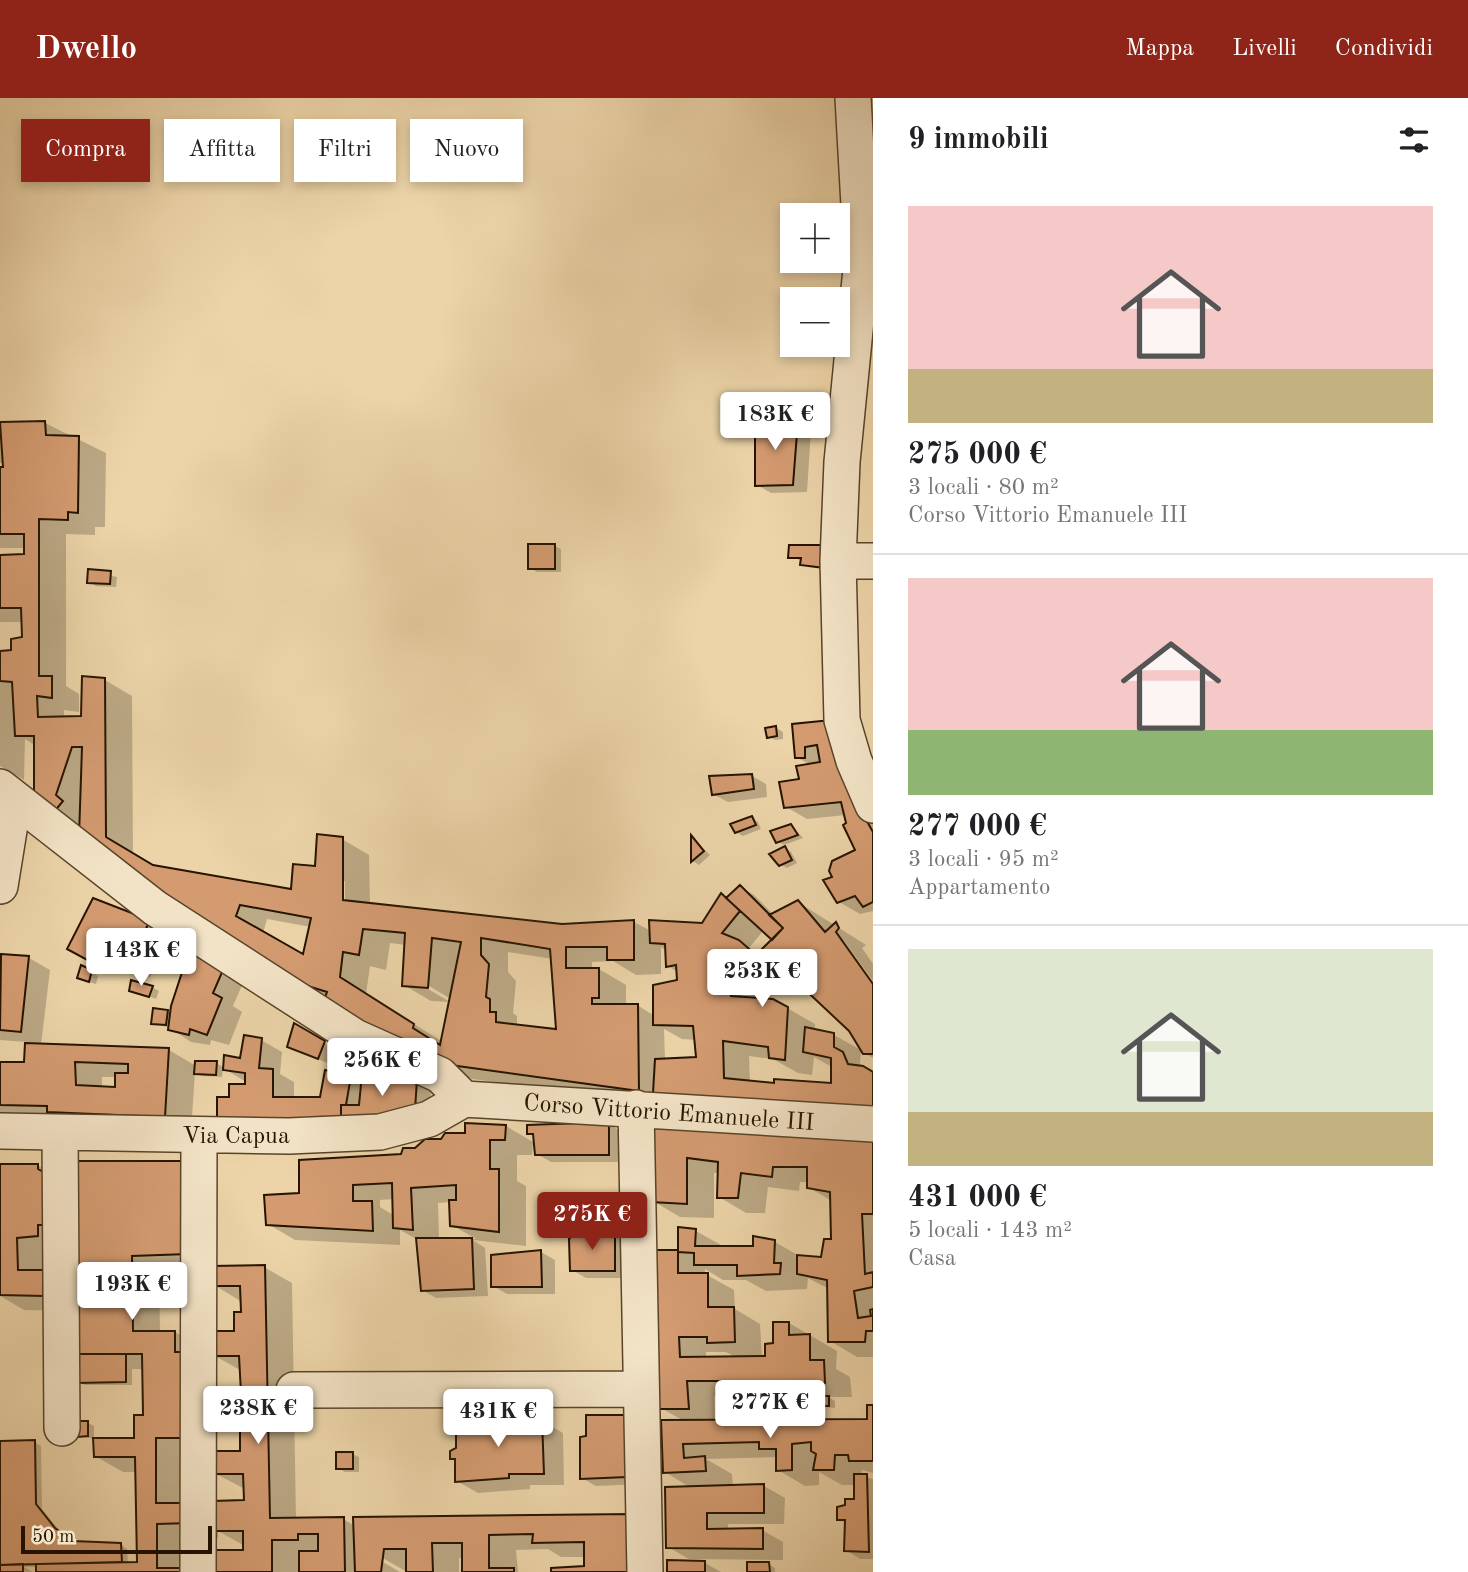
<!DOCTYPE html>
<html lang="it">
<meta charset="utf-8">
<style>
:root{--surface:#fff;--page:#f6f6f6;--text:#202124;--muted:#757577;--line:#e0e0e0;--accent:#8f2418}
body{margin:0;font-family:"Old Standard TT",serif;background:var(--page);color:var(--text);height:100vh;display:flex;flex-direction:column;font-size:26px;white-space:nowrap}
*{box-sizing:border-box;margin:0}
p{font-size:23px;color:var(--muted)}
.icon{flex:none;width:38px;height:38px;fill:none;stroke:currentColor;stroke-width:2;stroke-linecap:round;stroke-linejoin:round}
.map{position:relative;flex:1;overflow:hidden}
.side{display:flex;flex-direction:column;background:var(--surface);width:595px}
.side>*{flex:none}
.hud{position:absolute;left:21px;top:21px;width:665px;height:63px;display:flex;gap:14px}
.fabs{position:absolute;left:780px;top:105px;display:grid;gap:14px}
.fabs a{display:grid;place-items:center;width:70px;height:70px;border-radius:0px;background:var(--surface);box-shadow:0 4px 10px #0003;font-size:35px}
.scale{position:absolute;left:21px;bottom:18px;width:191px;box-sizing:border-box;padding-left:7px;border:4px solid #261400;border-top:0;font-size:19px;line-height:24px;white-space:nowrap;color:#261400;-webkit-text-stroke:5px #f3e3c6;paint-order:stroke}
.price{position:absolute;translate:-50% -60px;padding:0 16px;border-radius:7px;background:#fff;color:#222;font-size:23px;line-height:46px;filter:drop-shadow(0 2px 4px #0008)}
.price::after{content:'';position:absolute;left:50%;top:42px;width:21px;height:16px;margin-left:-10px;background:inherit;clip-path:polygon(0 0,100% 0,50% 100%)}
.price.on{background:var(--accent);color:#fff}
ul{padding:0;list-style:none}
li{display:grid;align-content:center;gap:14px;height:371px;padding:0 35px}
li+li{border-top:2px solid var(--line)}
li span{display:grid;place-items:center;height:217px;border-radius:0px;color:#555}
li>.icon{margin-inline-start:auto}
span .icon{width:126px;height:126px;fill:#fffc;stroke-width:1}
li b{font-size:30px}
h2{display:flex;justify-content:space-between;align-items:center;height:84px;padding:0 35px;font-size:30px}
.pill{padding:0 24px;border-radius:0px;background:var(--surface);box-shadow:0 4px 10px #0003;font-size:24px;line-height:63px}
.pill.on{background:var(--accent);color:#fff}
header{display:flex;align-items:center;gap:42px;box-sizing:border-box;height:98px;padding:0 35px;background:var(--accent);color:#fff}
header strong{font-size:33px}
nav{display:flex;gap:38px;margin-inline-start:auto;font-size:24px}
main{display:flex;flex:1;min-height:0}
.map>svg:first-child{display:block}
.shadow{fill:#0003;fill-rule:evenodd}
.building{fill:#d49b71;stroke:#261400;stroke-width:2;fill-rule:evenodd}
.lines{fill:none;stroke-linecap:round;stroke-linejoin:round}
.minor-casing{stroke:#58442a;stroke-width:38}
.minor{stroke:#f3e3c6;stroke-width:35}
.labels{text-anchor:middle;stroke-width:7;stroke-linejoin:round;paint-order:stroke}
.street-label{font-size:24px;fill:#261400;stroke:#f3e3c6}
</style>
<header>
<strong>Dwello</strong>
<nav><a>Mappa</a><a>Livelli</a><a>Condividi</a></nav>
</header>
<main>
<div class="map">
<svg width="873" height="1474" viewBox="0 0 873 1474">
<rect width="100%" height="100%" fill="#ecd4a8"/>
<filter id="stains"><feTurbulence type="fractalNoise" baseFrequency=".00286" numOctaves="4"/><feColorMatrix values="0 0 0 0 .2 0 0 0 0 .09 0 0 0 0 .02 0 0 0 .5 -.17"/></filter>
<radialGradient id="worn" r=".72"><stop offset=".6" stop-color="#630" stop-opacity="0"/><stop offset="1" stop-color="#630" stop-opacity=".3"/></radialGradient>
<path class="shadow" d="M797,324L811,332L807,394L771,395L757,387Z
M0,325H45L106,355L105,429H95V437L66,436V588L79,596V614L64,612V620H83L105,582L132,598L133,756L154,769L293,793L342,741L369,757L370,807L562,828L634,824L651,833L703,827L722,797L728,801L740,789L754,797L774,817L798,804L866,847L862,850L873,866V883L844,843H840L873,889V960L864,955L850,932L803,888L792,896L744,871L742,900L787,910L815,926V933L834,937L861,952L860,966L873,975V1028L666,1008L472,981L433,964L298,883L81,728L55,713L36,648L25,641L24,682L0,668V554H13L24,540L23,524H0V458H26V450H0V371L4,370V365H0ZM341,783H345V811H341ZM267,821L311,829L304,859L263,835ZM764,832L775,841L759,856L749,850ZM390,845L406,847L404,887L431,903L450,904L423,888L424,885L451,901L443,944L366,896L370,868L386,872ZM661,849L667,853L668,868L679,875V884L655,918L637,907L626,908V887L599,871H592V864L613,863L636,877L661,876ZM508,854L553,861L558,933L517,928V918L513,915L516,883L508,874ZM664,931L682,941L696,942L698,960L665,962ZM749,958L773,961L798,975L812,977L814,959L832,969V987L750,984Z
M555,448L561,451V474H537L530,470Z
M790,448L831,472L802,466L803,463L790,459Z
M90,473L117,479L116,489L96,488L89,484Z
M830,624L873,709V813L860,816L839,804L834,779L857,753L846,717L807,721L786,709L811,667L796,659L794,628Z
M776,630L783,634V641L775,642L768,638Z
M752,678L766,686L767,699L728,704L713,696Z
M752,720L758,724L761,731L743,738L736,734Z
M791,727L803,740L784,747L777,743Z
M693,740L710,757L699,767L693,763Z
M785,750L791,754L797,765L787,770L780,766Z
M150,824L243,885L233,908L242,914L229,947L211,942L210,947L191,944L170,930L153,925L167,914L172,916L185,870L158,862L150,879L115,866L111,873L70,851Z
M2,858L29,860L50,872L41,947L169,952L196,968L216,965L225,970L241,962L261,942L282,954L280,976L294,984V1001H322L350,979L363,987L417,983L431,991L429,1020L231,1001L246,988V984L223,970L222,979L202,978L195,974L191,1034L0,1021V966H26L27,944L0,942ZM102,979H117V991L102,990Z
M82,869L98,878L96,886L86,883Z
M152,889L159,893L156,901L131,892Z
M308,935L338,953L332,967L289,949Z
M608,1026L622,1034V1064H551L537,1056L535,1039L529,1035Z
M467,1027L506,1028L533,1044L532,1057H517V1083L526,1088V1148L473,1142L485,1150L488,1198L436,1200L422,1192L418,1142L400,1132V1147L295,1142L268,1126L301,1096L441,1042L467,1036ZM394,1101L395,1118L380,1109V1102ZM450,1104L452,1127L476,1141H439L438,1105Z
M656,1028L873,1038V1112L869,1114L873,1116V1259H857L830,1243L829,1191L808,1180L807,1191L766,1193L746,1182H723L705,1171V1176L734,1192L735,1211L760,1226L762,1260H766L789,1225L837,1253L836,1271L850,1279L852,1299H828L835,1303V1310L815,1308V1323H869V1309H873V1375L862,1372L861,1378L873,1381V1461H860L846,1452V1425L839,1421L856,1403V1387H842L819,1374V1387L805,1388L778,1372V1359L706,1361L732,1376L733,1389L764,1388L785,1400L784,1426H728V1432H762L783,1444V1462L689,1461L668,1449L691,1390L665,1374L684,1323L661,1310L657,1154L680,1153L696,1133L723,1148L754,1150L775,1144L801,1159L823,1161L833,1143L832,1103L808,1089V1084H800L799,1093L768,1089L765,1115H746L719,1099V1075H714V1120L680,1119L653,1103ZM706,1254H726L737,1260H706ZM781,1279L813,1297V1301L779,1282ZM714,1298H750V1307L777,1323H715Z
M76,1065L215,1169H264L292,1185L296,1421H343L355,1428L633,1417L661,1474H553L586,1470V1459H561L548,1451L516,1452L518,1474H464V1460H459V1474H407L381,1459V1463L400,1474H215L245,1454V1448L218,1433V1440L184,1441V1471L38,1474V1469H24L33,1474H0V1345L34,1344L41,1348L42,1411L62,1436L74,1445L121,1447L127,1451L128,1466H138L137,1374H123L95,1358L136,1342L145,1319L144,1271H132V1287H85L78,1284ZM214,1171V1187L242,1204L243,1215L235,1234L213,1257L242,1273V1297H216L202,1250L175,1234H160L159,1173ZM216,1321L242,1335V1355H216ZM214,1375L245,1391L246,1404L190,1406Z
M37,1067L65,1083L70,1213L24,1212L0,1198V1071Z
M615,1137L629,1145V1180H586L572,1172Z
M541,1154L555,1162V1196H507L493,1188V1158Z
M542,1323L563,1335L564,1387H530V1391L478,1395L457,1383L456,1363L452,1360Z
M88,1325L94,1328V1341L79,1338Z
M588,1339L640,1386L596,1388L582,1380Z
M352,1356L359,1359V1374H345L338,1370Z
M705,1465L721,1474H668Z
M769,1466L775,1470V1474H749Z"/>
<path class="building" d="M798,322L793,387L755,388V323Z
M45,323L46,337L79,338L78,415L68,414V422L39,421V578H52V600L37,598L38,619L81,618L82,578L105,580L106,739L153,767L291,791L293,766L315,768L317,736L343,739V802L562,826L634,822V862H607V849H566V870H599V900H592V906H638L639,993L443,966L323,905L327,894L298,885L79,739L82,649H72L56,697L63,703L54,714L34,701V638H15L12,584L0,583V553L11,552V541L22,539L21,510H0V457L24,456V436H0V369H3L0,324ZM240,807L311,820L303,856L236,818ZM363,831L405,835L402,888L428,890L432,840L461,844L440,947L413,930L414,926L340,879L343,854L359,857ZM481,840L550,851L556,931L496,924V914H490V901L486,899L489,866L481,857Z
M528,446H555V471H528Z
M789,447H825V470L800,467L801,460H788Z
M88,471L111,473L110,486L87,485Z
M831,622L854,700L873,734V804L863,809L855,798L837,805L823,782L832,779L829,773L832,763L855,752L843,727L846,725L841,704L784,710L779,684L799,681L796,668L820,664L817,647L805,649V660H795L792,626Z
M776,628L777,638L767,640L765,630Z
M752,676L754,691L712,697L709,678Z
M752,718L756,727L735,735L730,726Z
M791,726L798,737L776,745L770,733Z
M691,737L704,753L691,764Z
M785,748L792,762L779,768L769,756Z
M740,787L783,830L772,842L726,800Z
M721,795L740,813L722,835L739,842L756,857L783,830L769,817L798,802L825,834L836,824L839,830L836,834L873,886V956H863L849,933L781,869L764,882L755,873L717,857L715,890L730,894L731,898L773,901L788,909L785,962L769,960L768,949L723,943L724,980L774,985V981L831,985V960L803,954L805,929L834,935V949L843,954L848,966L863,968L873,974V1015L653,995L655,961L696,959L693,928L653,927V887L677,882L676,867L666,869L665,846L650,845L649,822L702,825Z
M93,800L150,822L129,868L93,855L89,863L67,851Z
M156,826L183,847L174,864L142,855Z
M189,853L223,872L213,895L222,900L207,937L190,931L189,937L168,932L171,908Z
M1,856L29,858L21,934L0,932Z
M81,867L92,872L89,884L77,880Z
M131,882L153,888L149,899L129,893Z
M153,910L168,912L166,927L151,926Z
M294,925L325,943L318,961L287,949Z
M244,937L262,940L259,970L273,971V999H320L325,972L351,978L346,1007H341V1026L217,1023V999H229V986H245V975L223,972L224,957L240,960Z
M25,945L169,950L165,1019L47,1014V1008L0,1007V964H24ZM75,964L128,966V975H115V989L76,987Z
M195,963H217L216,977L194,976Z
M353,963L364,968L362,974L351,970Z
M362,976L417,981L415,1012L341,1026V1007H359Z
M609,1024V1057H535L533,1036H527V1027Z
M465,1025L506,1027L505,1042H490V1071H499V1134L450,1128L449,1102H456V1087L411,1090L413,1132L393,1130L392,1085L353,1087V1103H372L373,1133L266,1127L264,1097L299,1095V1062L401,1056L403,1050H415L425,1041H441L445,1035H465Z
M654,1026L873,1038V1116H862L865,1176L873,1174V1189L854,1193L858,1220L871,1218L870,1212L873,1211V1233H866L865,1244H828L827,1182L797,1176V1157L821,1159L824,1141H831L830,1094L807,1090V1069H773L772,1079L741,1075L738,1100H717L718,1064L687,1060V1106L651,1104Z
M74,1063H187L188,1156L132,1158L133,1233H175V1254H189V1340H156V1405H191V1425L157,1426V1470H187V1474H36V1466L137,1464L135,1359H94L93,1340H134V1317H143L142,1256H76Z
M0,1066H38V1071L45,1075V1127H38V1138L17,1140L18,1172H43V1198L0,1197Z
M678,1129L696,1131L695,1148H753V1138L775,1142L774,1165H781L780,1176L737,1178V1167H694V1155L678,1154V1175H708V1209H734L735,1244L707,1245V1239H679L680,1259L765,1258V1246L773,1245V1224H789V1237L810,1236V1262H824L825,1285H788V1308H748V1283H687L689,1311H659L655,1152H678Z
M575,1135H615V1173H570L569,1141Z
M416,1140H472L474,1191L421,1193Z
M541,1152L542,1189H491V1157Z
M265,1167L270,1420L344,1419L345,1474H299V1453H318V1436H298V1442H272V1474H213V1452H243V1433H214L213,1403L244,1402L243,1376H212L211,1353H240V1320H212V1296L241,1295L239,1258H211L212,1233H234V1214H241L240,1188H212V1168Z
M76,1256H126V1284L76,1285Z
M811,1298H829V1308H810Z
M867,1307H873V1363H849L848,1357H835L834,1372H813L816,1356L811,1353V1344L792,1346V1372L776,1373V1351H759V1344L683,1346L684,1360L705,1358L706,1373L663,1375L661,1322L867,1321Z
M586,1317H625L627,1379L580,1381V1339L586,1338Z
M542,1321L544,1376H509V1380L455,1384V1361H450V1353L456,1350V1323Z
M76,1323H88V1338L78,1339Z
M35,1342L36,1406L55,1430L73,1443L121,1445L122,1464L0,1467V1343Z
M336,1354H353V1371H336Z
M854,1376H867L869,1454L844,1453L845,1422H837V1409L845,1407V1401H854Z
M764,1386V1415H707V1431L763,1430V1451L666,1450L665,1389Z
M634,1416L635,1474H551V1470L584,1468V1444L532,1445L533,1436L489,1437V1470H514V1474H462V1445H432L433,1474H406V1451H384L381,1474H355L353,1419Z
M667,1462L705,1463V1474H667Z
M747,1464H769L770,1474H747Z
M23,1466V1474H0V1467Z"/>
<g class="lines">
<g class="minor-casing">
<path id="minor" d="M853,0L862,161L842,364L838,463L842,622L854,663L873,707
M838,463H873
M0,689L155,810L355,939L440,977L464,1001
M0,788L14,701
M464,1001L873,1026
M636,1010L645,1474
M0,1033L289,1038L380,1034L429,1021L464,1001
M60,1035L62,1330
M294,1292L640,1291
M198,1474L199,1037"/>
</g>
<use href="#minor" class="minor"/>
</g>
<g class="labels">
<g class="street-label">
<text transform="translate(669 1014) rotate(4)" y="8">Corso Vittorio Emanuele III</text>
<text x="236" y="1045">Via Capua</text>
</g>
</g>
<rect width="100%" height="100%" filter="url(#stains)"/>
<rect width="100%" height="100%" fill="url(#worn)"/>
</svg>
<div class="fabs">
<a>+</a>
<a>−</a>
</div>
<div class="scale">50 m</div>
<b class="price" style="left:775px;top:354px">183K €</b>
<b class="price" style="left:141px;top:890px">143K €</b>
<b class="price" style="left:762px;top:911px">253K €</b>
<b class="price" style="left:382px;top:1000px">256K €</b>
<b class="price on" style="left:592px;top:1154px">275K €</b>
<b class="price" style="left:132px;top:1224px">193K €</b>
<b class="price" style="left:770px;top:1342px">277K €</b>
<b class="price" style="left:258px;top:1348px">238K €</b>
<b class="price" style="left:498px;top:1351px">431K €</b>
<div class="hud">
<a class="pill on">Compra</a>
<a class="pill">Affitta</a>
<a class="pill">Filtri</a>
<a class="pill">Nuovo</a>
</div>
</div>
<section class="side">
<h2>9 immobili<svg class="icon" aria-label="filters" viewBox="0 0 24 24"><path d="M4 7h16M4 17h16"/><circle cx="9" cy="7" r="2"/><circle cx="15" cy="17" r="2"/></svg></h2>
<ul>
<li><span style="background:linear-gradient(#f6c9c9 75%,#c2b280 0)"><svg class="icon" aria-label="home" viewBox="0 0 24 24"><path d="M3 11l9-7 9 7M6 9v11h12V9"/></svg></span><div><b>275 000 €</b><p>3 locali · 80 m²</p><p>Corso Vittorio Emanuele III</p></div></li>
<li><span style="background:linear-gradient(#f6c9c9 70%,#8fb573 0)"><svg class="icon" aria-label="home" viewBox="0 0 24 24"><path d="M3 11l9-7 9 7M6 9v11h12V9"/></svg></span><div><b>277 000 €</b><p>3 locali · 95 m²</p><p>Appartamento</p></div></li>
<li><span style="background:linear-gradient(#dfe7d0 75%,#c2b280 0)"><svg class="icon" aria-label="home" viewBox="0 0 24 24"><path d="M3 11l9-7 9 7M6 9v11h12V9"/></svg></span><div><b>431 000 €</b><p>5 locali · 143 m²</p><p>Casa</p></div></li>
</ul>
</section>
</main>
